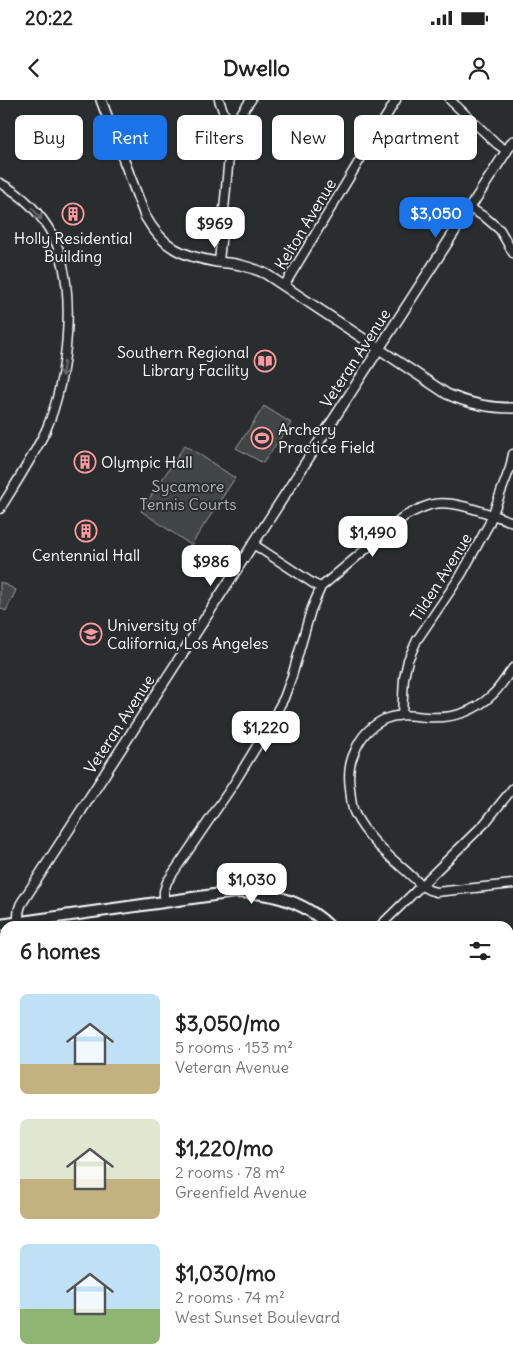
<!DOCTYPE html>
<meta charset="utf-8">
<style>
:root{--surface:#fff;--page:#f2f2f2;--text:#222;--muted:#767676;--accent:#1a73e8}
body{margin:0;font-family:Delius,sans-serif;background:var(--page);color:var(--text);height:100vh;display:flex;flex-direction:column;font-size:19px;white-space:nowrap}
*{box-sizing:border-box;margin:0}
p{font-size:16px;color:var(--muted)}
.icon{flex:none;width:28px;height:28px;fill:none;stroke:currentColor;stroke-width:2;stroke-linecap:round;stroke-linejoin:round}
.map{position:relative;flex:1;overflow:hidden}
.panel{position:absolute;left:0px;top:821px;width:514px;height:446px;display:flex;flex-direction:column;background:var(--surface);border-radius:15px 15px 0 0;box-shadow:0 1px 4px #0004}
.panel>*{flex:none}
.guide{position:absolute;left:15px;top:15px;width:484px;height:45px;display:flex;gap:10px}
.price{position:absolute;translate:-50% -42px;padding:0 11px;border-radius:10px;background:#fff;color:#222;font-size:16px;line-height:32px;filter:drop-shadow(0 1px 2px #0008)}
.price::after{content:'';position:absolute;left:50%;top:30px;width:15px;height:11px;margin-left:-8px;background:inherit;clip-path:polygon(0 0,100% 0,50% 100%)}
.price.active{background:var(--accent);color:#fff}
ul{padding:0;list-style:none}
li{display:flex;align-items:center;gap:15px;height:125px;padding:0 20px}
li span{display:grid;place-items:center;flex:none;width:140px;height:100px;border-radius:8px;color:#555}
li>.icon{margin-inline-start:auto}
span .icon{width:60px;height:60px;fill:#fffc;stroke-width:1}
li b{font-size:21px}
h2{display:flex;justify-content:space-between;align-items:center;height:60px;padding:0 20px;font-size:21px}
.pill{padding:0 18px;border-radius:8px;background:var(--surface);box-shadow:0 1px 4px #0004;font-size:18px;line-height:45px}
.pill.active{background:var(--accent);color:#fff}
.status{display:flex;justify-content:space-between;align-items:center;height:35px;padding:0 25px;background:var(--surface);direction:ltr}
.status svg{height:14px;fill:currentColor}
header{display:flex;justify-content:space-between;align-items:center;height:65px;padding:0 20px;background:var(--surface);font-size:22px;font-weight:700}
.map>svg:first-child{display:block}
.green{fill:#414445;stroke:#a0a2a2}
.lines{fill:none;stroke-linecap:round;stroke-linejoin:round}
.minor-casing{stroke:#fff;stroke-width:11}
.tertiary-casing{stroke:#fff;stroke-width:12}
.secondary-casing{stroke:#fff;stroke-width:14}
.minor{stroke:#2a2d2e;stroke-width:8}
.tertiary{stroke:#2a2d2e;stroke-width:9}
.secondary{stroke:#2a2d2e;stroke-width:10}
.oneway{stroke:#6a6c6d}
.labels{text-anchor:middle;stroke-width:4;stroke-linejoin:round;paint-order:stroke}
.street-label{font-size:16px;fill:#fff;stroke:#2a2d2e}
.poi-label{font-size:16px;fill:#fff;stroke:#2a2d2e;text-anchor:start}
.park-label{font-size:16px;fill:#b3b4b5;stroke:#2a2d2e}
</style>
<div class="status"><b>20:22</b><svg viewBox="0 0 49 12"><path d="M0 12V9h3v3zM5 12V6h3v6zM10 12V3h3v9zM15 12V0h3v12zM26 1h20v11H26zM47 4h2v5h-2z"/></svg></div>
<header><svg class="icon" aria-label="back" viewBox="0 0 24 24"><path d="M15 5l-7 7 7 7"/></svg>Dwello<svg class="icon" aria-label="person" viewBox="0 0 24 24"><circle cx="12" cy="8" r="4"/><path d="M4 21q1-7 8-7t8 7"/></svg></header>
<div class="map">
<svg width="513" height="1267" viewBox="0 0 513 1267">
<rect width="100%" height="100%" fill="#2a2d2e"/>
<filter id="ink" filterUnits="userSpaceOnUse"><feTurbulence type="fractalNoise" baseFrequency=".02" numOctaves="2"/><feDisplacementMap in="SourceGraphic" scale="10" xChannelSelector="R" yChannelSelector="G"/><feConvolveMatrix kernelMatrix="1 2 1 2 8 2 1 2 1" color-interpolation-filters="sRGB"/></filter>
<g filter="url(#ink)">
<path class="green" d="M264,306L291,323L263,363L236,348L250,328Z
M185,345L235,378L191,445L141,411Z
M0,482L16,490L6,511L0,508Z
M509,1036L513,1037V1182L509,1189Z
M402,1263V1262L474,1263L472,1267H401Z"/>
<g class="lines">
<g class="minor-casing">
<path id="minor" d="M219,0L229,27L230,46L219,162
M450,0L497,44L507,51
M229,27L234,23L251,0
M0,83C23,95 41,114 53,136C78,186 68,280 46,330C33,357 16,383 0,409
M470,108L486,118L500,130L513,153
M284,186L396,0
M253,444L314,484L321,487L405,416C415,411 423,406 434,404C456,400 491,415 513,422
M513,568C506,577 500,588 492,595C473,613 452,619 426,617C412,616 398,613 385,619C370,626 361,636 355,651C349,663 348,675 350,688C351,696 351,707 355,714C370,744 399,763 422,786L429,790L436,792L513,784
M402,615L404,578L408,560L417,540L461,475L489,424L510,368L513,354
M164,802V791L167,782L233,685L266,631L284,598L292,576L311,510L321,487
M380,826L485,723L513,688
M509,949L513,945
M509,997L513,993
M62,1267L63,1262
M155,1267L157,1262
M344,1267L345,1262"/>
</g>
<g class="tertiary-casing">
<path id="tertiary" d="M101,0L145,116C163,148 182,156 217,162C225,163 233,163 240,165C249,167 258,170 266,174L447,294C469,304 489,308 513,308
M18,823L19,810L21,804L513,41"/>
</g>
<g class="secondary-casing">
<path id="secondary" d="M0,825L235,792C270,792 303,800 329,826
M509,903H513"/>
</g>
<use href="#minor" class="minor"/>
<use href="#tertiary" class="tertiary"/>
<use href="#secondary" class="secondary"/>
</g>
<defs><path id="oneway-shaft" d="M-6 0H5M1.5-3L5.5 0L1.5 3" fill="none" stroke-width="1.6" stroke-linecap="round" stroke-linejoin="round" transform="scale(1.25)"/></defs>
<g class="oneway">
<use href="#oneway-shaft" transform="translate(37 114) rotate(51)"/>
<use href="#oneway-shaft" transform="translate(63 269) rotate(99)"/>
</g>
</g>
<defs>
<g id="building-ring" transform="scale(1.125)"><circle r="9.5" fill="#2a2d2e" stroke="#ff9aa2" stroke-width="1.5"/><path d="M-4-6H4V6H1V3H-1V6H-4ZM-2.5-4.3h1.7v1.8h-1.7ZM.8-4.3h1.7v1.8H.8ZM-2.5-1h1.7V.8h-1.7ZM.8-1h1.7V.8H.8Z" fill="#ff9aa2"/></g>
<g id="library-ring" transform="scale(1.125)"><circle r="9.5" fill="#2a2d2e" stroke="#ff9aa2" stroke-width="1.5"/><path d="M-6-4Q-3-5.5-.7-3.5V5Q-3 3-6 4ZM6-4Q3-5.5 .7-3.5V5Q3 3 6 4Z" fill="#ff9aa2"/></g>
<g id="stadium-ring" transform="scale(1.125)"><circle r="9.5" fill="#2a2d2e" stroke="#ff9aa2" stroke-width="1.5"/><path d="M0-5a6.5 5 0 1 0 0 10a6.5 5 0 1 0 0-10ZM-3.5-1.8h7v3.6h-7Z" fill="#ff9aa2"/></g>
<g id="university-ring" transform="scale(1.125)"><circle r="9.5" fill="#2a2d2e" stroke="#ff9aa2" stroke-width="1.5"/><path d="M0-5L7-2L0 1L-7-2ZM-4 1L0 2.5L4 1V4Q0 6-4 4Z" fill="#ff9aa2"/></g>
</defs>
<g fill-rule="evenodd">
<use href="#building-ring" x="73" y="114"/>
<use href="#library-ring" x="265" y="261"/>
<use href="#stadium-ring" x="262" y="338"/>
<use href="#building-ring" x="85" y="362"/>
<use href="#building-ring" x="86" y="431"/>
<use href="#university-ring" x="91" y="534"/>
</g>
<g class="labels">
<g class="street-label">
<text transform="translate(305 124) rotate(-59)" y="6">Kelton Avenue</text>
<text transform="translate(355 258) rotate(-57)" y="6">Veteran Avenue</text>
<text transform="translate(441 477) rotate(-58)" y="6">Tilden Avenue</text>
<text transform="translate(119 624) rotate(-57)" y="6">Veteran Avenue</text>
</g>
<g class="poi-label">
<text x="73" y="144" text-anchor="middle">Holly Residential<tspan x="73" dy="18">Building</tspan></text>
<text x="249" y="258" text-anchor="end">Southern Regional<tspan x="249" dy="18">Library Facility</tspan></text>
<text x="278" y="335">Archery<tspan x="278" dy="18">Practice Field</tspan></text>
<text x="101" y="368">Olympic Hall</text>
<text x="86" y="461" text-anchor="middle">Centennial Hall</text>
<text x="107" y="531">University of<tspan x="107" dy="18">California, Los Angeles</tspan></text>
</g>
<g class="park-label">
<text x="188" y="392">Sycamore<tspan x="188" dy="18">Tennis Courts</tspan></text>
</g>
</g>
</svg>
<b class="price active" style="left:436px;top:139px">$3,050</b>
<b class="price" style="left:215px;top:149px">$969</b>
<b class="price" style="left:373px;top:458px">$1,490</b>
<b class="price" style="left:211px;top:487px">$986</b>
<b class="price" style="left:266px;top:653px">$1,220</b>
<b class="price" style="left:252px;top:805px">$1,030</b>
<div class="guide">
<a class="pill">Buy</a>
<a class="pill active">Rent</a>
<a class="pill">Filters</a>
<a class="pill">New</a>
<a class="pill">Apartment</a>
</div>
<section class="panel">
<h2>6 homes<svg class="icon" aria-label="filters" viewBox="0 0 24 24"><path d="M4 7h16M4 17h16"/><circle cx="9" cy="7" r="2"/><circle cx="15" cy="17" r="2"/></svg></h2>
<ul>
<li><span style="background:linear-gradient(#bfe0f5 70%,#c2b280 0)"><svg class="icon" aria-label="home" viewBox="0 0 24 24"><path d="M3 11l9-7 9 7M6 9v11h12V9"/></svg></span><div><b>$3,050/mo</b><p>5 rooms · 153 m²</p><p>Veteran Avenue</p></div></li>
<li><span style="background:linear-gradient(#dfe7d0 60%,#c2b280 0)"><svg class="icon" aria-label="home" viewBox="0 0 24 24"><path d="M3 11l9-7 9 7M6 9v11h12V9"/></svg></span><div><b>$1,220/mo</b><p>2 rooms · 78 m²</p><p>Greenfield Avenue</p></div></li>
<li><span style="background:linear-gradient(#bfe0f5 65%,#8fb573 0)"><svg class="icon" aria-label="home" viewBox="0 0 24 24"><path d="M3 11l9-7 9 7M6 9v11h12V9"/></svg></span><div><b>$1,030/mo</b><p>2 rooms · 74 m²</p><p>West Sunset Boulevard</p></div></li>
</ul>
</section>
</div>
